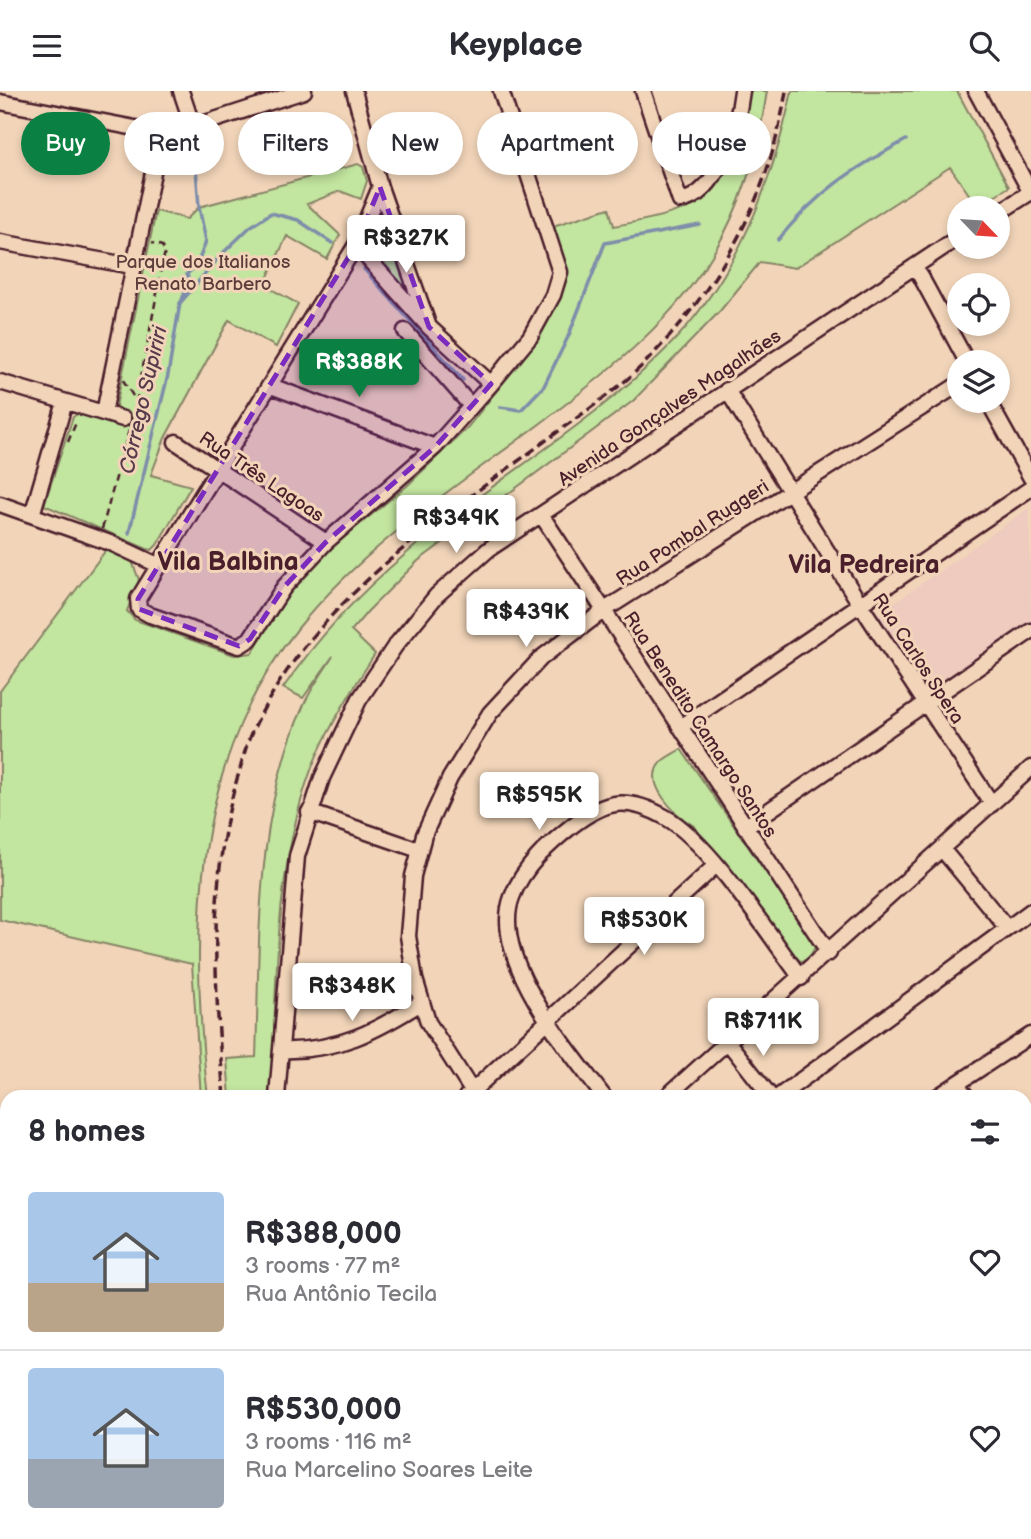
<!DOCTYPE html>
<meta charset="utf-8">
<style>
:root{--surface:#fff;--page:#f7f7f7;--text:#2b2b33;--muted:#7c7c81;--line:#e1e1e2;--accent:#0b8043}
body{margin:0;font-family:"Balsamiq Sans",sans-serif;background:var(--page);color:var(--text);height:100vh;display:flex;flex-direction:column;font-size:26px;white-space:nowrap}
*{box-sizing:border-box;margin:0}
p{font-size:23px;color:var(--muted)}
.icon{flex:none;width:38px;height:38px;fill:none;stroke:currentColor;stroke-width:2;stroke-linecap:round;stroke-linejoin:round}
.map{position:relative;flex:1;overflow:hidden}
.sheet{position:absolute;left:0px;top:999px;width:1032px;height:450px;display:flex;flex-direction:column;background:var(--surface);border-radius:21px 21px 0 0;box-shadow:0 4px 10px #0003}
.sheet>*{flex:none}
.top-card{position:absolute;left:21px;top:21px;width:990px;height:63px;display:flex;gap:14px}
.needle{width:46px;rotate:115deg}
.tools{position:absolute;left:947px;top:105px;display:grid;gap:14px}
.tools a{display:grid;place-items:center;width:63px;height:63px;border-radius:50%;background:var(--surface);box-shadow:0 4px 10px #0003;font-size:35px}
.price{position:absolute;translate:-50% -60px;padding:0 16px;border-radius:7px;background:#fff;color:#222;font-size:23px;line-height:46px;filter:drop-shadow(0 2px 4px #0008)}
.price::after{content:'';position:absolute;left:50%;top:42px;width:21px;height:16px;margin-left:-10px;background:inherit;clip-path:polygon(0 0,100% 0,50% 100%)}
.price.on{background:var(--accent);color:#fff}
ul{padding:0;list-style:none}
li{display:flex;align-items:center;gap:21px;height:175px;padding:0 28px}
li+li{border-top:2px solid var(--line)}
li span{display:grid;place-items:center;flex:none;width:196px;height:140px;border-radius:7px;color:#555}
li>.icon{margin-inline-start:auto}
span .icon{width:84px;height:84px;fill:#fffc;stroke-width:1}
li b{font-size:30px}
h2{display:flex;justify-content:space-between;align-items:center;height:84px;padding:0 28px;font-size:30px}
.pill{padding:0 24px;border-radius:32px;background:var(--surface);box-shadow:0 4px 10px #0003;font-size:24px;line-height:63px}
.pill.on{background:var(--accent);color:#fff}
header{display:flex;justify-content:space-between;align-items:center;height:91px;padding:0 28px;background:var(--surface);font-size:32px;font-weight:800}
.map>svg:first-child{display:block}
.built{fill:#eecabf}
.green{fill:#c2e59f;stroke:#868265;stroke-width:2}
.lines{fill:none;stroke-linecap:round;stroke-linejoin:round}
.stream{stroke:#7e8daa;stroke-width:3.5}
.minor-casing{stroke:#4a1f2b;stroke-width:19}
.major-casing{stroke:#4a1f2b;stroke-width:23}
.path{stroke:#4a1f2b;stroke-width:2.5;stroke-dasharray:7 5;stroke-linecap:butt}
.minor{stroke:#f2d5b9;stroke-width:14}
.major{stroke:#f2d5b9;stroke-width:18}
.rail{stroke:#4a1f2b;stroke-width:3.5;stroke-dasharray:10 5;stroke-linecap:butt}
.marked{fill:#7b2cbf;fill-opacity:0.2;stroke:#7b2cbf;stroke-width:5;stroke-dasharray:14 9;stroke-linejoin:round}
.labels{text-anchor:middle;stroke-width:6;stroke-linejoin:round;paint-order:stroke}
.park-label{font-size:19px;fill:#5c3d3c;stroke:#f2d5b9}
.street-label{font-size:19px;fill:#4a1f2b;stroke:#f2d5b9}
.water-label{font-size:21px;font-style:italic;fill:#573a4b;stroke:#f2d5b9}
.district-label{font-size:26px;font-weight:bold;fill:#4a1f2b;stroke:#f2d5b9}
</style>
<header><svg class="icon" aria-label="menu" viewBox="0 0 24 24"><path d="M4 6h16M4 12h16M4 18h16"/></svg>Keyplace<svg class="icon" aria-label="search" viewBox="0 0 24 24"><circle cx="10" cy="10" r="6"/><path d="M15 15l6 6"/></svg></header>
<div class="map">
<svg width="1031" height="1448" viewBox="0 0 1031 1448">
<rect width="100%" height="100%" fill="#f2d5b9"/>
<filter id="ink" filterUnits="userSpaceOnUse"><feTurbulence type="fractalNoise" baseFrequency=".0143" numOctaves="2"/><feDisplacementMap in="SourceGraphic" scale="14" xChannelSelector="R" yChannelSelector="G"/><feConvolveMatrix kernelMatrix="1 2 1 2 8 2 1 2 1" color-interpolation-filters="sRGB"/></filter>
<g filter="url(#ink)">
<path class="built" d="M1029,417L1031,532L928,597L925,596L877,524Z"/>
<path class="green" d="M748,0H767C759,56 743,113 713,163C674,228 613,277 553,323C466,389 369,450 299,536C191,668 189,845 208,1006H201L192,873L0,829V600L106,459L132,470L139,489L127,520L135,529L234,564L252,562L286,504L328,459L408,394L467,337L538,248L565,193L553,135L609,117L614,135C640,130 692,122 710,101C734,75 739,33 748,0Z
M792,0H957L1009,96L977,115L950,76L795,177L760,171L720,220L633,310L418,470L368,520L351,540L375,563C355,594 323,646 311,679C274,779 276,901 272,1006H230L227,968L256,966C260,851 254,724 303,616C310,598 323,582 333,565L303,607L283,597C319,545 360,501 408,461C491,390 589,336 666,258C737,187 771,96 792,0Z
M358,73L363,76L367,90L361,108L340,100L307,113L340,144L327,168L287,145L264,194L298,213L276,256L229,229L165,347L151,384L191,395L157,454L152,459L147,458L44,414L73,326L77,323L105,328L115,320L156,120L187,128L199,116Z
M381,121L416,211L363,154Z
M681,658L809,844L815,856L808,869L800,870L794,864L694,735C677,725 641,693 661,671C666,666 675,662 681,658Z"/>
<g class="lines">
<path class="stream" d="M778,149C818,100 851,79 906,49
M364,178L463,289
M182,209L189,191L187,183L197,174L206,150L199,116L194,52
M500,316L521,319L544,295L568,246L605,152L700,134
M129,442L168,284L180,212L222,163L250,136L271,122L298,129L332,152"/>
<g class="minor-casing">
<path id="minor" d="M181,0L193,36
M354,0L380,96L429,236
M643,0L680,110C719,104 738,34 742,0
M976,0L1031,102
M0,11L161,42L193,36L304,0
M380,96L356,154L138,508L139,518L150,524L239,555L250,548L284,496L326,451L435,356L491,293L530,246L553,204L560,181L501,0
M998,122L1031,101
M0,151L132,175
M356,154L429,236L491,293
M915,175L967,271
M405,240L471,315
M0,291L123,328
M271,295L435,356
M727,299L860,513L992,713
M988,310L1031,387
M104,322L161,42
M176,351L326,451
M0,413L113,453L158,474
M32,424L65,311
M542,425L829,862
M680,636L1031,397
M309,721L419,759
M745,736L1031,540
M942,758L1007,837
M727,950L771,1006
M282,959C336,961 377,940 422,911
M957,994L967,1006
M472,1000L428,931L415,888L408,845L413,785L424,744L450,687L490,622L541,567L603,520L959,293
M277,1006L297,765L322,687L359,609L395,555L437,504L489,458L959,146
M466,1006L716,774
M604,1006C570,960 489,867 512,806C523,776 549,753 573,734C606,709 627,705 665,726C709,750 769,844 801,887
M666,1006L1031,677
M778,1006L1031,820
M937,1006L1031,944
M1026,1081L1031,1088
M64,1442L78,1448
M206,1442L211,1448
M275,1442L281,1448
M291,1442L292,1448
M602,1442L606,1448
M1019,1442L1024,1448
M14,1447L48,1442
M128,1448L136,1442
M433,1448L440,1442"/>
</g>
<g class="major-casing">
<path id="major" d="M1026,1218L1031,1213
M1026,1250L1031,1245
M0,1447L22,1446
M735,1448L743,1442
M776,1448L784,1442"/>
</g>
<path class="path" d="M123,289L136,310
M134,323L165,160L162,155L152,152
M68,351L77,329
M102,438L129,339"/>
<use href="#minor" class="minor"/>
<use href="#major" class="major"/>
<path class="rail" d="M224,1006C215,899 207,793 237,688C242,673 245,656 252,641C313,508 443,427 556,342C590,317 628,292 656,260C726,186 770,101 786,0
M183,1448L185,1442"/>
</g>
</g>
<path class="marked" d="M380,96L429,236L491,293L435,356L326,451L284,496L250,548L239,555L139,518L138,508L356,154Z"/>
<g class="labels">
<g class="park-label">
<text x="203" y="177">Parque dos Italianos<tspan x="203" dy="22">Renato Barbero</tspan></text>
</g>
<g class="street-label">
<text transform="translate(669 316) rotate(-34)" y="7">Avenida Gonçalves Magalhães</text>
<text transform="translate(262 385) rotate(34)" y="7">Rua Três Lagoas</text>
<text transform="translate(692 441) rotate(-33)" y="7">Rua Pombal Ruggeri</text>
<text transform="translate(919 567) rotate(57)" y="7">Rua Carlos Spera</text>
<text transform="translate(701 633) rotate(57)" y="7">Rua Benedito Camargo Santos</text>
</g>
<g class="water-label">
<text transform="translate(143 309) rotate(-77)" y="7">Córrego Supiriri</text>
</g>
<g class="district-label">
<text x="228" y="479">Vila Balbina</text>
<text x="864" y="482">Vila Pedreira</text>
</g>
</g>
</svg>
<div class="tools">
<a><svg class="needle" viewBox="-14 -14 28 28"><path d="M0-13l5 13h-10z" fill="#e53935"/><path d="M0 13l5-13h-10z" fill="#7c7c81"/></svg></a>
<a><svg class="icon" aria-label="locate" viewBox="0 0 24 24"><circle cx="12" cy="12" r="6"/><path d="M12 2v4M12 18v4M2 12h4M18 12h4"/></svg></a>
<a><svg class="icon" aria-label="layers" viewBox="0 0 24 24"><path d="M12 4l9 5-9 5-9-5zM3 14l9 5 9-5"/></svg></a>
</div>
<b class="price" style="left:406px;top:184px">R$327K</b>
<b class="price on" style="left:359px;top:308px">R$388K</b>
<b class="price" style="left:456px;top:464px">R$349K</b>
<b class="price" style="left:526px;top:558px">R$439K</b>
<b class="price" style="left:539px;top:741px">R$595K</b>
<b class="price" style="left:644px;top:866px">R$530K</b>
<b class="price" style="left:352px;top:932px">R$348K</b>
<b class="price" style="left:763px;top:967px">R$711K</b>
<div class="top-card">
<a class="pill on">Buy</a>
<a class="pill">Rent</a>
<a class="pill">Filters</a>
<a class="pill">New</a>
<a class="pill">Apartment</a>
<a class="pill">House</a>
</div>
<section class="sheet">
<h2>8 homes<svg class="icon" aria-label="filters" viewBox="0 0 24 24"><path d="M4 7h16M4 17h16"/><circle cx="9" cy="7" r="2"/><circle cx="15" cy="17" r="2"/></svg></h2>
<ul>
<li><span style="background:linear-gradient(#a9c7e8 65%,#b9a48a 0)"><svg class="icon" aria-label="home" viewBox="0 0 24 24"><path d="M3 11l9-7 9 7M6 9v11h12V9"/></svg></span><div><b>R$388,000</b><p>3 rooms · 77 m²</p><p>Rua Antônio Tecila</p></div><svg class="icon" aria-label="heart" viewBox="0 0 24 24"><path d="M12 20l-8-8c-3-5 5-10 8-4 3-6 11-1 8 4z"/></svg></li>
<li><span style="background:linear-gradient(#a9c7e8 65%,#9aa5b1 0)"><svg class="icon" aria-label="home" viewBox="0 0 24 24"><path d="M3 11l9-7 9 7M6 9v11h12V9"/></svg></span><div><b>R$530,000</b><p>3 rooms · 116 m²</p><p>Rua Marcelino Soares Leite</p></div><svg class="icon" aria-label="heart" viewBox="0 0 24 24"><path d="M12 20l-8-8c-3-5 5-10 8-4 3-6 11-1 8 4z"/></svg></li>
</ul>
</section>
</div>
